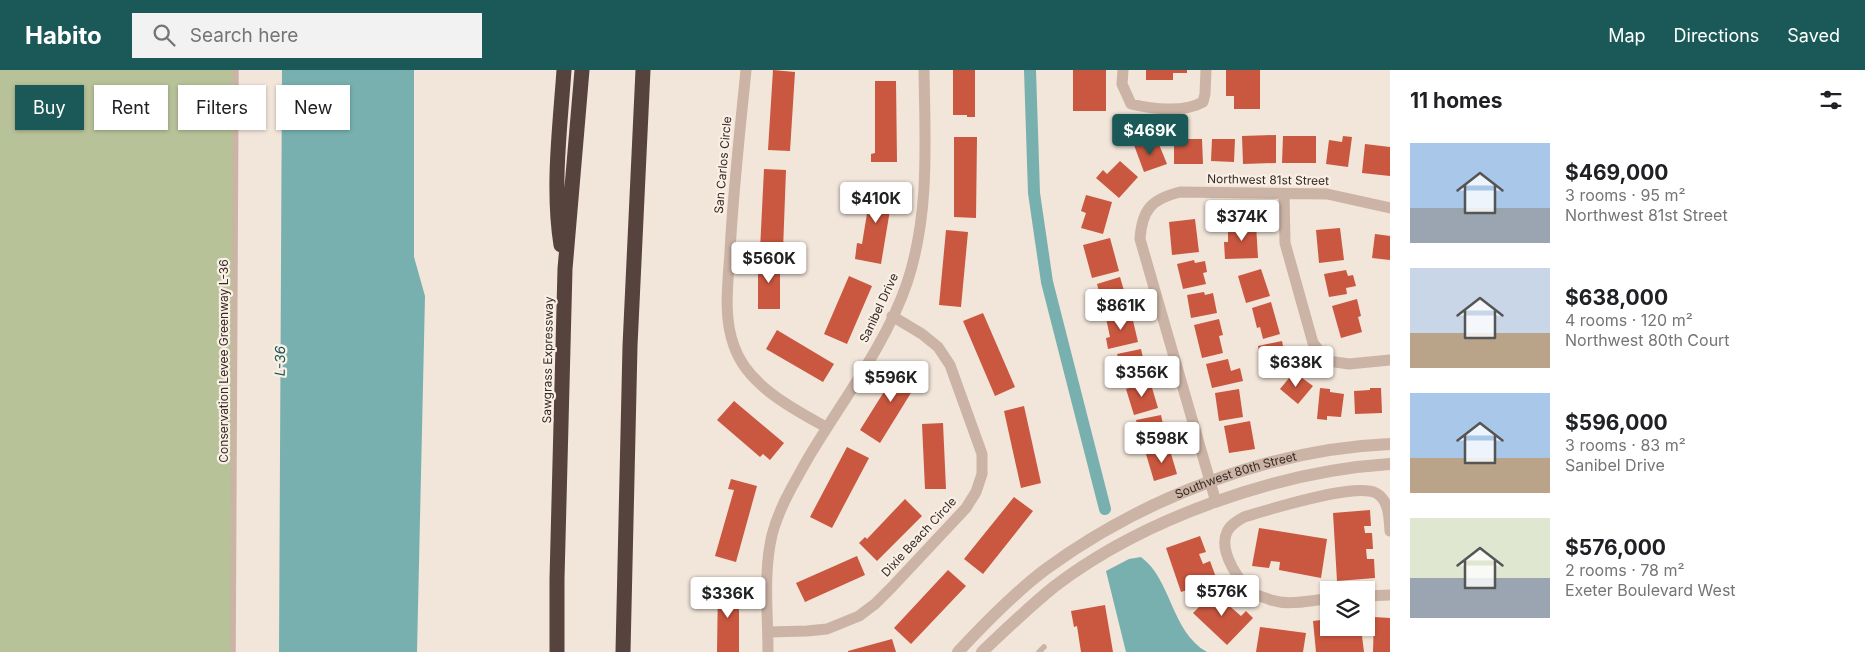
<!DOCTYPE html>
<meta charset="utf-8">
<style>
:root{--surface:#fff;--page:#f2f2f2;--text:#202124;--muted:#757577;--accent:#1b5959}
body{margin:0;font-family:Inter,sans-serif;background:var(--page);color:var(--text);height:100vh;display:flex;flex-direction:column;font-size:19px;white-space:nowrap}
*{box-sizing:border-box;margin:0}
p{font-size:16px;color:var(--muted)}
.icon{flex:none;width:28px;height:28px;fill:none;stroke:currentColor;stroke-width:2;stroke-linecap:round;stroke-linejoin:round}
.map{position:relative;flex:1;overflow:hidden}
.panel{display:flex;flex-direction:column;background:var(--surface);width:475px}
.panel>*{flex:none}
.guide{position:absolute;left:15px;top:15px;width:475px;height:45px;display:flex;gap:10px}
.fabs{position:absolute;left:1320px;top:511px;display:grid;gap:10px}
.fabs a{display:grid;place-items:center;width:55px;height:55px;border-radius:0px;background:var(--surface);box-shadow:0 1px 4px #0004;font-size:25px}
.price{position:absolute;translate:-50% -42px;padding:0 11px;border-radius:5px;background:#fff;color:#222;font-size:16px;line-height:32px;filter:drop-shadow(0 1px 2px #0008)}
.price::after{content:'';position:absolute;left:50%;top:30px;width:15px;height:11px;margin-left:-8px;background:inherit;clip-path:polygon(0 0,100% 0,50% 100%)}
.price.current{background:var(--accent);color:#fff}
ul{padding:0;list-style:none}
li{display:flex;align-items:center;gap:15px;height:125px;padding:0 20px}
li span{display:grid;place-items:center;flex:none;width:140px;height:100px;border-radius:0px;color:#555}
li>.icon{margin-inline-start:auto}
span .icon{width:60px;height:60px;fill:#fffc;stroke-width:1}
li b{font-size:21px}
h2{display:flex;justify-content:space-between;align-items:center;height:60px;padding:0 20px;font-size:21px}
.pill{padding:0 18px;border-radius:0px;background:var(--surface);box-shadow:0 1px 4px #0004;font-size:18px;line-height:45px}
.pill.current{background:var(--accent);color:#fff}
header{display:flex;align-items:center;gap:30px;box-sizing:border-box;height:70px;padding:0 25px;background:var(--accent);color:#fff}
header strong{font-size:24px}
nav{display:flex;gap:28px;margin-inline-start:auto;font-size:18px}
.search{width:350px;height:45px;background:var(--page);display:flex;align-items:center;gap:12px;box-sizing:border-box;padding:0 18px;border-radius:0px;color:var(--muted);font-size:19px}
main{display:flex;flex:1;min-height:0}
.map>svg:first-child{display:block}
.green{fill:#b7c299}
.water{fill:#77b0af}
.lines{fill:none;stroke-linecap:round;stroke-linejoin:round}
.canal{stroke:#77b0af;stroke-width:12}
.building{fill:#ca573f}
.service{stroke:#cbb3a5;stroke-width:5.5}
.minor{stroke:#cbb3a5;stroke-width:11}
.tertiary{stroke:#cbb3a5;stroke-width:12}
.motorway{stroke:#57433d;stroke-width:15}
.labels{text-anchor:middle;stroke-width:4.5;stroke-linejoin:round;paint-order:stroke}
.street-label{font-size:12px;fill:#362a26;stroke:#faefe5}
.water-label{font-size:14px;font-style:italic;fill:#1b5959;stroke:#faefe5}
</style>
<header>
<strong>Habito</strong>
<div class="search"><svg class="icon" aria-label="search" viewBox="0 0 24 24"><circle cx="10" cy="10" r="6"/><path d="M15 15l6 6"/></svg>Search here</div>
<nav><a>Map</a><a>Directions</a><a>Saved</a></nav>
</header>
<main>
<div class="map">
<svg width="1390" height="582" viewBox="0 0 1390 582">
<rect width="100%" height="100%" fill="#f2e5d9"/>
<path class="green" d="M0,0H236L233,582H0Z"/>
<path class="water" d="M282,0H414V187L425,226L417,582H279Z
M1141,487C1172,510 1171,562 1207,582H1126L1106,501L1129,489Z"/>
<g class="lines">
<path class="canal" d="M1030,0L1034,123L1047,212L1105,439"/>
</g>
<path class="building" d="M773,0L795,2L790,81L768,80Z
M953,0H975V47H967V45H953Z
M1073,0H1106V41H1073Z
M1146,0H1187V3H1173V10H1146Z
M1226,0H1260V39H1234V26H1226Z
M875,11H896L897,92H871V84L875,83Z
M1276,65V93L1243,94L1242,66Z
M1283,66H1316V93H1282Z
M1343,66L1352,67L1348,97L1326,94L1329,70L1342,72Z
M954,67H977L976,148L954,147Z
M1174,69H1202L1203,94H1174Z
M1212,69H1235L1234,92L1211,91Z
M1149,70L1151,75L1158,72L1167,94L1144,102L1134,75Z
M1365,74L1390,77V106L1362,103Z
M1120,91L1138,107L1119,128L1096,108L1103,100L1107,104Z
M764,99L786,100L783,180H760Z
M872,113L894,116L881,194L855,189L857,173L862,174Z
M1086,125L1112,132L1103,164L1081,158L1086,143L1081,141Z
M1195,149L1199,182L1172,185L1169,152Z
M1256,154L1258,188L1225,189L1224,172H1228V155Z
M1340,158L1344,190L1319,193L1316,160Z
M946,160L968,162L961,237L939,235Z
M1375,164L1390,166V190L1372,188Z
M1110,168L1119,201L1092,208L1083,175Z
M758,190H780V239H758Z
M1194,190L1195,193L1205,191L1207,202L1203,203L1206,214L1183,219L1177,194Z
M1261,199L1270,226L1246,233L1238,206Z
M1346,200L1348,206L1353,205L1356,216L1346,218L1347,224L1329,227L1324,204Z
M849,206L872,216L847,274L824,264Z
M1120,207L1128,234L1104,241L1097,214Z
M1204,222L1205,225L1213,223L1217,243L1191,248L1187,225Z
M1357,229L1361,246L1358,247L1362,262L1341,268L1332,236Z
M1271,232L1280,264L1263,269L1260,257L1257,258L1252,238Z
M1131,242L1138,272L1108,279L1106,268L1110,267L1106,248Z
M983,243L1015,317L995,326L963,251Z
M1219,249L1223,265L1219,266L1223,283L1202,288L1194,255Z
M777,260L834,294L823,312L766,279Z
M1282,271L1287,295L1263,300L1258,276Z
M1141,279L1147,305L1118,312L1114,292L1119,291L1117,284Z
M1228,289L1231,301L1240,298L1243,311L1212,318L1206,294Z
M902,293L922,305L880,373L860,360Z
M1294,302L1313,316L1298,334L1280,319Z
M1150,311L1158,338L1134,345L1126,319Z
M1320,318L1330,319V322L1344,324L1341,347L1327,346V350L1317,349Z
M1370,318H1381L1382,343L1355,344L1354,321L1370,320Z
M1239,319L1243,347L1219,351L1215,323Z
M734,331L784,373L770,390L763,384L760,387L717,350Z
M1024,336L1041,413L1021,418L1004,341Z
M1161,345L1167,372L1142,378L1136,350Z
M1250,351L1255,379L1229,383L1224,356Z
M943,353L946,419H925L922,354Z
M847,377L869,388L832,458L810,447Z
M1169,377L1177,404L1154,411L1146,384Z
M731,409L757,416L736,492L715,486L734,420L728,419Z
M1014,427L1033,441L983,504L964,489Z
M905,429L922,446L877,491L859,473L865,467L867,469Z
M1370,440L1371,456H1364L1365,463H1372L1373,479H1366L1367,489H1374L1375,508L1337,511L1333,443Z
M1259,458L1327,469L1321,508L1279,500L1280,492L1271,491L1269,498L1252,496Z
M1200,466L1206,482L1199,484L1203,494L1210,491L1217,510L1181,522L1166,478Z
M857,486L865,505L805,532L796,513Z
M948,500L966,516L911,574L894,558Z
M718,515H739V582H717Z
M1219,517L1231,528L1226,533L1241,546L1246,541L1253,548L1227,575L1193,543Z
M1105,535L1113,582H1081L1077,556L1074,557L1071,541Z
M1374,547L1390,548V582H1373Z
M1329,549V558H1361L1364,582H1316L1313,551Z
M1260,557L1306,563L1303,582H1256Z
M892,569L896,582H848V581Z"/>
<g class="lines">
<path class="service" d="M233,582L236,0
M1039,582L1044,577"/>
<path class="minor" d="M746,0C740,61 733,121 730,182C728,213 723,247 734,276C747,315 793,339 826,357
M1123,0L1122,14L1131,34C1152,39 1184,43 1203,32L1205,24L1206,0
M1284,124L1285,173L1313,273L1328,291L1349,294L1390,290
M1216,432L1140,169C1142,139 1152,129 1180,122L1327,124L1390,138
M1366,526L1390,525
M1329,529C1310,530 1290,536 1271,530C1267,528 1261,527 1257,525C1240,516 1218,481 1227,462C1230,455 1237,451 1244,447C1268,440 1355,412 1376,423C1389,430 1389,447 1390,461
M768,562L807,561L827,559L859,546L875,534L892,517L966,438L976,422L982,404V384L950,295L938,277L922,264L892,246
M768,582C768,544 763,503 772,465C779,438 793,415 807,390C840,334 886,275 907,213C930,144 925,72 924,0"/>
<g class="tertiary">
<path id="s1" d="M958,582C985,553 1014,523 1046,499C1143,428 1270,379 1390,374"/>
<path d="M982,582C1006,559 1030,536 1055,516C1144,448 1279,401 1390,394"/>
</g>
<path class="motorway" d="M561,175C552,118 560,58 564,0
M557,582V509L565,199L582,0
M623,582L630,276L643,0"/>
</g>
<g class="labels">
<g class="street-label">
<text transform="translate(723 95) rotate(-85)" y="4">San Carlos Circle</text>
<text transform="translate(1268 110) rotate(1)" y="4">Northwest 81st Street</text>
<text transform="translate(879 238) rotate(-65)" y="4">Sanibel Drive</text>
<text transform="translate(548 290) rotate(-89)" y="4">Sawgrass Expressway</text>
<text transform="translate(224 291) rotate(-90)" y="4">Conservation Levee Greenway L-36</text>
<text dy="4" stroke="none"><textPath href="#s1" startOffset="334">Southwest 80th Street</textPath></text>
<text transform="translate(919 467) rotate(-47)" y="4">Dixie Beach Circle</text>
</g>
<g class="water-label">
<text transform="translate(280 291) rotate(-89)" y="5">L-36</text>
</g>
</g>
</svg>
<div class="fabs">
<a><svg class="icon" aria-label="layers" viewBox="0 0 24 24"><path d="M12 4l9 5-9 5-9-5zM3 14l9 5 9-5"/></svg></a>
</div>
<b class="price current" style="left:1150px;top:86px">$469K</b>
<b class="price" style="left:876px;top:154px">$410K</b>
<b class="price" style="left:1242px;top:172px">$374K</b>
<b class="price" style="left:769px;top:214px">$560K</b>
<b class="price" style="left:1121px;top:261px">$861K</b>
<b class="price" style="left:1296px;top:318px">$638K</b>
<b class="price" style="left:1142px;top:328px">$356K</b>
<b class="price" style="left:891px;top:333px">$596K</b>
<b class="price" style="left:1162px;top:394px">$598K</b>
<b class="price" style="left:1222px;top:547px">$576K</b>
<b class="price" style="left:728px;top:549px">$336K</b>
<div class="guide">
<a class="pill current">Buy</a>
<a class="pill">Rent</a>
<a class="pill">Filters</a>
<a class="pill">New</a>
</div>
</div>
<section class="panel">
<h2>11 homes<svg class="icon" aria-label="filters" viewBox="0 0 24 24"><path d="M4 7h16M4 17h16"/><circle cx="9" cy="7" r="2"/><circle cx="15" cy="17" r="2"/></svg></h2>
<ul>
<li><span style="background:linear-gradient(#a9c7e8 65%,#9aa5b1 0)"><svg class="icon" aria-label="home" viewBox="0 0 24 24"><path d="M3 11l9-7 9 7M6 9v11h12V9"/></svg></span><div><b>$469,000</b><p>3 rooms · 95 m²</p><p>Northwest 81st Street</p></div></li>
<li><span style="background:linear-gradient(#c9d6e8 65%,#b9a48a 0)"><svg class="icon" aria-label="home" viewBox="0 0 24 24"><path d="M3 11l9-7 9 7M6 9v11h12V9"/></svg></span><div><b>$638,000</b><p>4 rooms · 120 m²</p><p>Northwest 80th Court</p></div></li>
<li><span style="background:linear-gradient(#a9c7e8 65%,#b9a48a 0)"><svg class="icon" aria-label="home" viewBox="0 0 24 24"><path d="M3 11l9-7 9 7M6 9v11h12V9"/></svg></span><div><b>$596,000</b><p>3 rooms · 83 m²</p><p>Sanibel Drive</p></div></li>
<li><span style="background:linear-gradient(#dfe7d0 60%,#9aa5b1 0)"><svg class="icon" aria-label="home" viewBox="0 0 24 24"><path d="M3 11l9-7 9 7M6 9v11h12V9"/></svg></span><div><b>$576,000</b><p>2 rooms · 78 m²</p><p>Exeter Boulevard West</p></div></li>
</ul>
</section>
</main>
